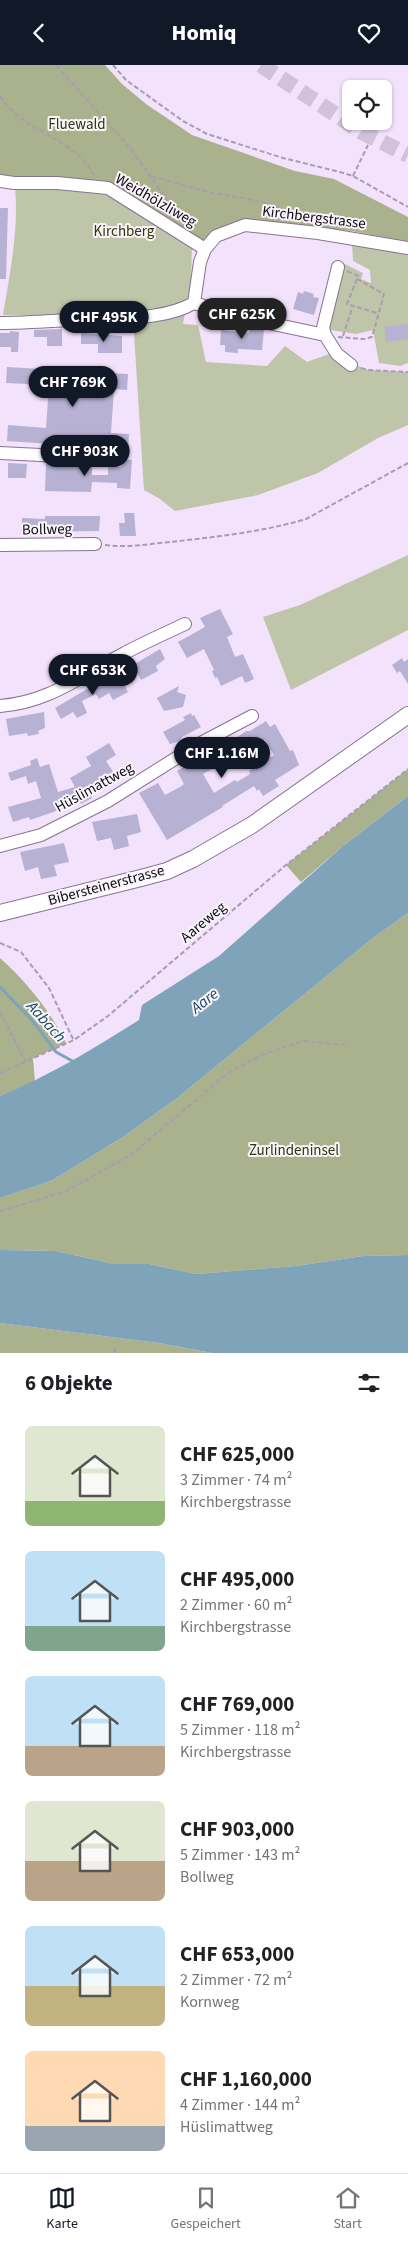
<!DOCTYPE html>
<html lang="de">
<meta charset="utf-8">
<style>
:root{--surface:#fff;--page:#f6f6f6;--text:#202124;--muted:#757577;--line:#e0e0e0;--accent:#111827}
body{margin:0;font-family:"Source Sans 3",sans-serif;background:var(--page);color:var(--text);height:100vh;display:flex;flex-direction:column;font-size:19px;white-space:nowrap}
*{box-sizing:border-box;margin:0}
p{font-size:16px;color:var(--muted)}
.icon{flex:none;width:28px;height:28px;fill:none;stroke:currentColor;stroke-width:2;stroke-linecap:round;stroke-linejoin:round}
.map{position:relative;height:1288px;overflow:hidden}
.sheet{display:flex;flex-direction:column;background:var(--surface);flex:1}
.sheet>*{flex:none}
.fabs{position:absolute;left:342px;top:15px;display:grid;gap:10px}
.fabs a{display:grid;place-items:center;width:50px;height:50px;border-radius:8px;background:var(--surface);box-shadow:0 1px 4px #0004;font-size:25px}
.price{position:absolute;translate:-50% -42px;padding:0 11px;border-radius:18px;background:var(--accent);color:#fff;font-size:16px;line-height:32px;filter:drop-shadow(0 1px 2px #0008)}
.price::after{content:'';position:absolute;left:50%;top:30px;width:15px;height:11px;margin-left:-8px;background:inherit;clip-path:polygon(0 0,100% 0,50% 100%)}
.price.on{background:#222;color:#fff}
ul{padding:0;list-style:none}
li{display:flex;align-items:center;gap:15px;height:125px;padding:0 25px}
li span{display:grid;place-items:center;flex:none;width:140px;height:100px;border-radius:8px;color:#555}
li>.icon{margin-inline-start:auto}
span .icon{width:60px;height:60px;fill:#fffc;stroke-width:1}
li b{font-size:21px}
h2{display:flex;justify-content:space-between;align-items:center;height:60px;padding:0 25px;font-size:21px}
header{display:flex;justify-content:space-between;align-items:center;height:65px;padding:0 25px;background:var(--accent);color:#fff;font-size:22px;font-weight:800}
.tab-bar{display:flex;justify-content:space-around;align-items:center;height:70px;border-top:1px solid var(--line);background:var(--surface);font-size:14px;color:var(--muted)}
.tab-bar a{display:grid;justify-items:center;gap:2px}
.tab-bar .on{color:var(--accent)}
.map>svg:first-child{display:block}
.green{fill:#bfc5a9}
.forest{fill:#aab28d}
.water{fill:#7fa3b9}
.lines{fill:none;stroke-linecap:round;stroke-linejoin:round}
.stream{stroke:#7fa3b9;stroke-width:3}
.building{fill:#b7b1d3;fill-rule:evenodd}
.major-tunnel{stroke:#d1c2d9;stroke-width:16;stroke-dasharray:16 8;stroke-linecap:butt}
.minor-casing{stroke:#867390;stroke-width:14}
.major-casing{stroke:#867390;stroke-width:18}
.path{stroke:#a99cb1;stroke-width:2;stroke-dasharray:5 2.5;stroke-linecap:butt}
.minor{stroke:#fff;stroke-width:12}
.major{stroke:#fff;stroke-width:16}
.labels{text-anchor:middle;stroke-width:4;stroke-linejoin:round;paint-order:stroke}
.park-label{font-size:15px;fill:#303608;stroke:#f9f5fb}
.street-label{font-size:15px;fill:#110a15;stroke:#f9f5fb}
.water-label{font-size:16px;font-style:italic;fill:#16445d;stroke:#f9f5fb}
</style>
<header><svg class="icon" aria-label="back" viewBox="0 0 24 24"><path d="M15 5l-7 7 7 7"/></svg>Homiq<svg class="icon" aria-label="heart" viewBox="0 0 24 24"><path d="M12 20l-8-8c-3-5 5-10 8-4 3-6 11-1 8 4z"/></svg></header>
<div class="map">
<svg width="408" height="1288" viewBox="0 0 408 1288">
<rect width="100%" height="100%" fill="#f3e2fc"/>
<path class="green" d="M15,121L89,124L120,135L192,181L191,216L183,259L198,260L206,297L267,301L285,281L307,297L329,289L368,305L408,307V360L378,373L318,408L258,430L175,446L160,434L144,425L133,253L3,250C10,207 19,165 15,121Z
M352,177L408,188V298L400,301L379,298L373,265L356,269L331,265L327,260L343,198L363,208L361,214L371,218L370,205L353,196Z
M408,490V565L291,625L263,552L300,540Z"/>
<path class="forest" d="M0,0H105L122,19L146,39L192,70L295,106L334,114L408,152V177L352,166L244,155L202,180L108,120L0,111Z
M408,704V731L342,782L301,817L286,800Z
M408,848V1190L363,1191L296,1201L196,1209L149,1199H114L56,1186L0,1185V1133L51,1116L123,1072L176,1034L373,873Z
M0,893C26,916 51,947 66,978L33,993L35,1017L0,1031Z
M0,1258L159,1278L212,1288H0Z"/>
<path class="water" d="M408,731V848L373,873L176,1034L123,1072L51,1116L0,1133V1031C49,1011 93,984 139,955L142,940L219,891L342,782Z
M0,1185L56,1186L114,1199H149L196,1209L296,1201L363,1191L408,1190V1288H212L159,1278L0,1258Z"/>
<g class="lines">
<path class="stream" d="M0,922L31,954L56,987L76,998"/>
</g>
<path class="building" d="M0,143H8L6,214H0Z
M304,226L314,229L313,232L319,233L314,250L293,244L298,227L303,229Z
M408,259V274L386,277L384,262Z
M250,262L264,265L262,285L238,284V288L225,287V280H220L221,265L249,268Z
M62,264V281H47V272H34V265Z
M10,266L19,267L18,287H11V282H0V268H10Z
M81,268L122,271V288H98V279H81Z
M7,302L128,309L127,325L114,324L111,368L129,369L128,384L7,376L8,360L46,363L49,320L6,318Z
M121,395H132L130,424L117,423V418L92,417L91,427L45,426L46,399L92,401V410H108V402H121Z
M8,398L27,399L26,413H8Z
M124,448H134L136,471H120L119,458H125Z
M45,451H100L99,466L21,467L22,453L45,454Z
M220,544L233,569L227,572L235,592L243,589L254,614L245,618L242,611L221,621L217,612L215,613L212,606L214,605L204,584L187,593L178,577L205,562L200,553Z
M160,584L165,594L156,601L158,606L141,615L133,600Z
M402,593L404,597L408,594V619L400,606L397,608L392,600Z
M117,607L128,627L113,635L109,628L99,634L96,629L82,636L87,648L77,653L73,647L61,654L55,643L92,621L91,620Z
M179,621L177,627L186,630L183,642L164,646L157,633Z
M44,647L45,663L38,666L39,669L28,671L27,668L9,671L6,654Z
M191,648L192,651L194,650L201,662L182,672L180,676L170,679L163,667L185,655L183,652Z
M266,656L270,662L275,659L290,686L293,685L299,700L275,715L279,721L263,731L259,724L257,726L254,721L222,741L223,742L167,775L139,728L158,718L165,730L180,722L184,719L177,706L219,682L220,684L246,666H250ZM265,675L274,690L249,706L250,709L237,717L235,715L214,728L203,709Z
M109,678L116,690L106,696L117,713L90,729L92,733L81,739L77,732L63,737L65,743L30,755L29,752L13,757L8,742L41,733L36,716L28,719L26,711L11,716L8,708L31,700L30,696L37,693L40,702L49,699L58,727L75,722L70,713L91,701L86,692Z
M137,749L141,767L127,771L129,781L114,785L111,773L97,776L92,757Z
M64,778L69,797L54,800L57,811L41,814L38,802L25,806L20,787Z"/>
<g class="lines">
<path class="major-tunnel" d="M261,0L362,67L408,90"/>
<g class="minor-casing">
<path id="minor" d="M0,116L14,118H57L108,123L205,184
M194,238L241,252L325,270L337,289L351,300
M0,258C31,258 62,255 92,254C127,252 163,255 194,238L200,197L205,184L216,171L245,160L318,168L408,183
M325,270L323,263L338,202
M0,388L101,393
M0,480L95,479
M0,641C50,637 80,611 123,589C143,578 164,569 185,559
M0,781L41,770L108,736L197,680L252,651"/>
</g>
<g class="major-casing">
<path id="major" d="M0,848L141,813L167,806L193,794L252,760L408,650"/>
</g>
<path class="path" d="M56,0L131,84L171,140L169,148
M113,0L126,15L183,56L207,69L283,93L340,107L353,111L408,142
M0,31C22,67 74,72 94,110
M353,111L368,80
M152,112C170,115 187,122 205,126C236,134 271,132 296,155
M357,214L347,239L377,248
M343,271L353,240
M338,272L364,274L372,272L384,229L357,214L358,211L347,206
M361,303L368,305L408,307
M105,480C127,483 148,479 170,477C215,472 262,467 306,454L408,398
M0,878L21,887L49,923L73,974
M0,947L25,996
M0,1008L74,975L108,951L286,800L408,704
M0,1146L67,1126L132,1089L227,1009L261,990L303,976L347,980
M114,1288L116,1283"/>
<use href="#minor" class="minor"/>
<use href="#major" class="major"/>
</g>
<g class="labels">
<g class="park-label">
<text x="77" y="64">Fluewald</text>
<text x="124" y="171">Kirchberg</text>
<text x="294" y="1090">Zurlindeninsel</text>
</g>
<g class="street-label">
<text transform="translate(156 135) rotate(30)" y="5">Weidhölzliweg</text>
<text transform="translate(314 152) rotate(7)" y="5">Kirchbergstrasse</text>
<text transform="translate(47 464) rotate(-1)" y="5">Bollweg</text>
<text transform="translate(94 722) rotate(-29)" y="5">Hüslimattweg</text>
<text transform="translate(106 820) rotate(-15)" y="5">Bibersteinerstrasse</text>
<text transform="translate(203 857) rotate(-40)" y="5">Aareweg</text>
</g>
<g class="water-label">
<text transform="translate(204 935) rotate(-38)" y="6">Aare</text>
<text transform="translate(47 956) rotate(48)" y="6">Aabach</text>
</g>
</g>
</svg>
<div class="fabs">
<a><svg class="icon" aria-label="locate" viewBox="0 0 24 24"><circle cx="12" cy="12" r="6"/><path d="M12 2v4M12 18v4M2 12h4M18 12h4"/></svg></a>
</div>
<b class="price on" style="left:242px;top:275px">CHF 625K</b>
<b class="price" style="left:104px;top:278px">CHF 495K</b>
<b class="price" style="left:73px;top:343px">CHF 769K</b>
<b class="price" style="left:85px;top:412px">CHF 903K</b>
<b class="price" style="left:93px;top:631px">CHF 653K</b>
<b class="price" style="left:222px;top:714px">CHF 1.16M</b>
</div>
<section class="sheet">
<h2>6 Objekte<svg class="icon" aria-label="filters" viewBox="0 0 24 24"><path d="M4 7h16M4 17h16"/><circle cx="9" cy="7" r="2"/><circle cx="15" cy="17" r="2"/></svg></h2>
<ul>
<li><span style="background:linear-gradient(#dfe7d0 75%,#8fb573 0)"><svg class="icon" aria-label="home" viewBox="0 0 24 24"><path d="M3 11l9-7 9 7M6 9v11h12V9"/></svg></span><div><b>CHF 625,000</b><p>3 Zimmer · 74 m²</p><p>Kirchbergstrasse</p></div></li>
<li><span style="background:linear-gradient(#bfe0f5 75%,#7fa58c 0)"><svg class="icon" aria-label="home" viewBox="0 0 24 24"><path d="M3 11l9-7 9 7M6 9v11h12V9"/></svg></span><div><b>CHF 495,000</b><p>2 Zimmer · 60 m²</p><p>Kirchbergstrasse</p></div></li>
<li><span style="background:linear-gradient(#bfe0f5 70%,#b9a48a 0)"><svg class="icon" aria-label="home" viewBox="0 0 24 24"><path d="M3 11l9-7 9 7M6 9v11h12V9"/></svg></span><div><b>CHF 769,000</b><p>5 Zimmer · 118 m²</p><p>Kirchbergstrasse</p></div></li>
<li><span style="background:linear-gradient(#dfe7d0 60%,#b9a48a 0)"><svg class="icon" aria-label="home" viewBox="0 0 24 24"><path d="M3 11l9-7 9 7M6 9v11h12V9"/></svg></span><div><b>CHF 903,000</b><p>5 Zimmer · 143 m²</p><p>Bollweg</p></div></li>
<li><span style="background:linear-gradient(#bfe0f5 60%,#c2b280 0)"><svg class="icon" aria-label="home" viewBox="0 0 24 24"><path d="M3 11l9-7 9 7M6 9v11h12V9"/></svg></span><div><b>CHF 653,000</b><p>2 Zimmer · 72 m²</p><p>Kornweg</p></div></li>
<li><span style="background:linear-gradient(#ffd9b3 75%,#9aa5b1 0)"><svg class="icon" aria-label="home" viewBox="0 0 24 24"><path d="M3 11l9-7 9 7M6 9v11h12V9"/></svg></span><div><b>CHF 1,160,000</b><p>4 Zimmer · 144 m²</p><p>Hüslimattweg</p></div></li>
</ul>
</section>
<nav class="tab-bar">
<a class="on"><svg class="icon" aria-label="map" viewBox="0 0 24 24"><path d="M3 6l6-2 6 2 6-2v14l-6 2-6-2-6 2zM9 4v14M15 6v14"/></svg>Karte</a>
<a><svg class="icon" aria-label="saved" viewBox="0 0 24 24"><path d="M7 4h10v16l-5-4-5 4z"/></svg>Gespeichert</a>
<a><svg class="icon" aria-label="home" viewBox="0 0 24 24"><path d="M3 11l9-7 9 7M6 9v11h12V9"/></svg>Start</a>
</nav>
